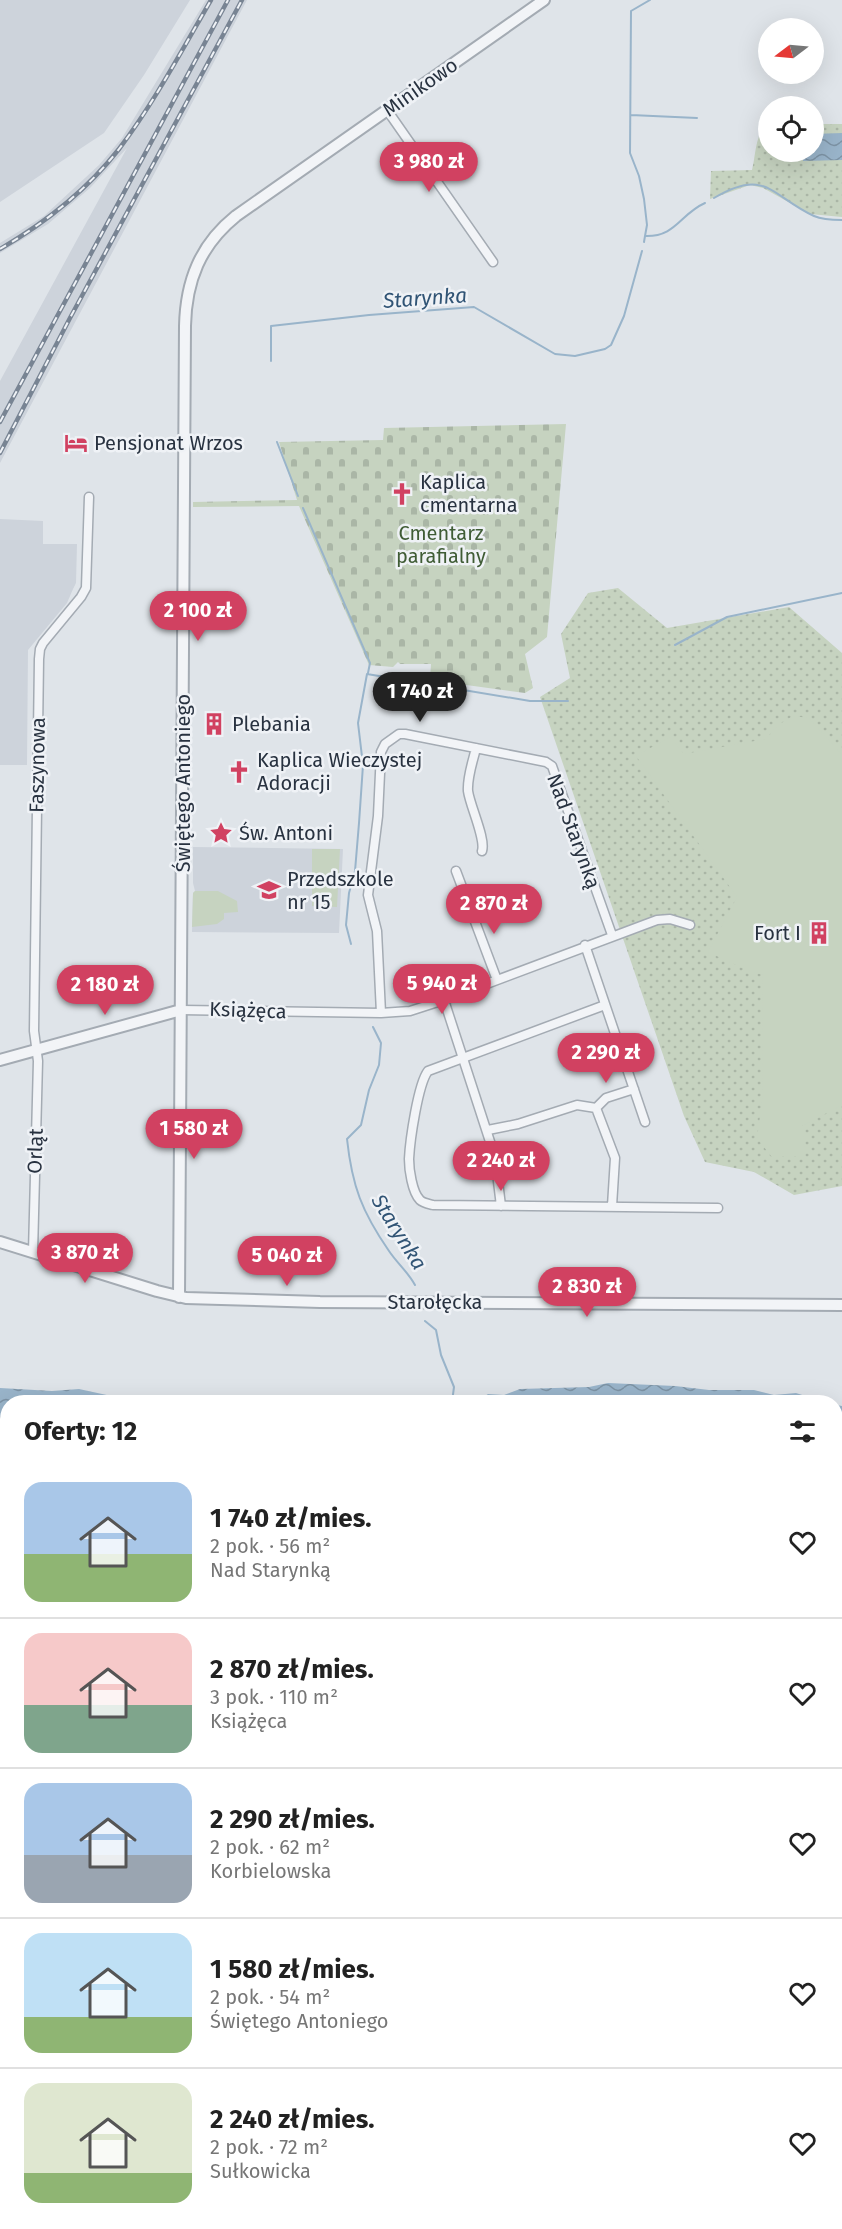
<!DOCTYPE html>
<html lang="pl">
<meta charset="utf-8">
<style>
:root{--surface:#fff;--page:#f2f2f2;--text:#222;--muted:#767676;--line:#e0e0e0;--accent:#d14161}
body{margin:0;font-family:"Fira Sans",sans-serif;background:var(--page);color:var(--text);height:100vh;display:flex;flex-direction:column;font-size:22px;white-space:nowrap}
*{box-sizing:border-box;margin:0}
p{font-size:20px;color:var(--muted)}
.icon{flex:none;width:33px;height:33px;fill:none;stroke:currentColor;stroke-width:2;stroke-linecap:round;stroke-linejoin:round}
.map{position:relative;flex:1;overflow:hidden}
.drawer{position:absolute;left:0px;top:1395px;width:843px;height:834px;display:flex;flex-direction:column;background:var(--surface);border-radius:24px 24px 0 0;box-shadow:0 6px 24px #0002}
.drawer>*{flex:none}
.needle{width:39px;rotate:254deg}
.controls{position:absolute;left:758px;top:18px;display:grid;gap:12px}
.controls a{display:grid;place-items:center;width:66px;height:66px;border-radius:50%;background:var(--surface);box-shadow:0 6px 24px #0002;font-size:30px}
.price{position:absolute;translate:-50% -51px;padding:0 14px;border-radius:21px;background:var(--accent);color:#fff;font-size:20px;line-height:39px;filter:drop-shadow(0 2px 3px #0008)}
.price::after{content:'';position:absolute;left:50%;top:36px;width:18px;height:14px;margin-left:-9px;background:inherit;clip-path:polygon(0 0,100% 0,50% 100%)}
.price.on{background:#222;color:#fff}
ul{padding:0;list-style:none}
li{display:flex;align-items:center;gap:18px;height:150px;padding:0 24px}
li+li{border-top:2px solid var(--line)}
li span{display:grid;place-items:center;flex:none;width:168px;height:120px;border-radius:18px;color:#555}
li>.icon{margin-inline-start:auto}
span .icon{width:72px;height:72px;fill:#fffc;stroke-width:1}
li b{font-size:26px}
h2{display:flex;justify-content:space-between;align-items:center;height:72px;padding:0 24px;font-size:26px}
.map>svg:first-child{display:block}
.built{fill:#cdd3db}
.grass{fill:url(#grass-dots)}
.forest{fill:url(#forest-firs)}
.cemetery{fill:url(#cemetery-stones)}
.green{fill:#c6d3c0}
.water{fill:url(#water-waves)}
.lines{fill:none;stroke-linecap:round;stroke-linejoin:round}
.stream{stroke:#99b4ca;stroke-width:2}
.minor-casing{stroke:#a4abb3;stroke-width:11}
.tertiary-casing{stroke:#a4abb3;stroke-width:14}
.minor{stroke:#f2f4f7;stroke-width:8}
.tertiary{stroke:#f2f4f7;stroke-width:10}
.rail-casing{stroke:#788493;stroke-width:4.5}
.rail{stroke:#eff2f6;stroke-width:2;stroke-dasharray:7;stroke-linecap:butt}
.labels{text-anchor:middle;stroke-width:5;stroke-linejoin:round;paint-order:stroke}
.street-label{font-size:20px;fill:#283240;stroke:#eff2f6}
.poi-label{font-size:20px;fill:#283240;stroke:#eff2f6;text-anchor:start}
.park-label{font-size:20px;fill:#3f5c35;stroke:#eff2f6}
.water-label{font-size:21px;font-style:italic;fill:#315475;stroke:#eff2f6}
</style>
<div class="map">
<svg width="842" height="2229" viewBox="0 0 842 2229">
<defs>
<pattern id="grass-dots" width="8" height="8" patternUnits="userSpaceOnUse" patternTransform="scale(1.5)"><rect width="8" height="8" fill="#c6d3c0"/><path d="M2 2h.1M6 6h.1" fill="none" stroke="#aab6a6" stroke-width="1.8" stroke-linecap="round"/></pattern>
<pattern id="forest-firs" width="22" height="20" patternUnits="userSpaceOnUse" patternTransform="scale(1.5)"><rect width="22" height="20" fill="#c6d3c0"/><path d="M5 1l3.5 6h-7zM16 11l3.5 6h-7z" fill="#aab6a6"/></pattern>
<pattern id="cemetery-stones" width="16" height="16" patternUnits="userSpaceOnUse" patternTransform="scale(1.5)"><rect width="16" height="16" fill="#c6d3c0"/><path d="M2 7V4a2 2 0 0 1 4 0v3zM10 15v-3a2 2 0 0 1 4 0v3z" fill="#aab6a6"/></pattern>
<pattern id="water-waves" width="16" height="10" patternUnits="userSpaceOnUse" patternTransform="scale(1.5)"><rect width="16" height="10" fill="#99b4ca"/><path d="M0 5q4-4 8 0t8 0" fill="none" stroke="#7d93a5"/></pattern>
</defs>
<rect width="100%" height="100%" fill="#dfe4e9"/>
<path class="built" d="M0,0H190L144,75L104,133L0,202Z
M206,0H247L0,463V381L127,148L90,188L48,224L0,253V243L44,216L99,165L122,138Z
M0,519L43,521V544H77L76,583L73,589L67,603L28,650L27,765H0Z
M193,847L343,849L339,933L192,932L193,893L195,891L193,883Z"/>
<path class="grass" d="M813,124H842V217L810,214L763,188L750,185L710,199L711,171L752,170C756,156 755,132 768,125V152H813Z
M618,588L667,628L789,607L842,653V1186L794,1195L754,1172L705,1162L684,1116L540,697L570,678L561,634L588,593Z"/>
<path class="forest" d="M0,1470L8,1471V1680L0,1681Z
M836,1481L842,1482V1734L836,1732Z
M0,1716H7V1907H0Z
M836,1810L842,1812V2029L836,2027Z
M0,1939L8,1940L7,2077L0,2080Z
M836,2104L842,2106V2229H687L684,2222H836Z"/>
<path class="cemetery" d="M566,424L547,637L525,654L533,688L525,693L430,680L431,664H400L398,662L393,667L369,665L299,506L193,507V502L297,500L279,442L383,440L384,428Z"/>
<path class="green" d="M793,716L809,718L842,755V1105L802,1126L805,1156H771L757,1138L762,1102L763,975L747,970L708,952L737,897L636,756L670,737L684,754L766,739L778,725Z
M312,849H340L337,907L312,906Z
M195,891H218L237,901L238,912L224,913V919L217,924L192,927L193,893Z
M0,2018L8,2024V2222H591L596,2229H0Z"/>
<path class="water" d="M842,133V160L803,161V152H813V134Z
M608,1383L675,1386L709,1390H754L774,1395L796,1393L824,1402H467L479,1400L488,1394L504,1395L520,1389L589,1387Z
M0,1388L52,1391L79,1389L139,1402H8L7,1471L0,1470Z
M836,1405L842,1406V1482L836,1481Z
M7,1680V1716H0V1681Z
M836,1732L842,1734V1769L836,1767Z
M0,1907H7V1940L0,1939Z
M836,2027L842,2029V2064L836,2062Z
M7,2077V2184L0,2189V2080Z
M594,2222H684L687,2229H599Z"/>
<g class="lines">
<path class="stream" d="M631,115L697,118
M714,198C766,167 771,196 814,216C823,220 833,220 842,220
M645,236L647,225L644,199L639,176L630,153L631,11L650,0
M644,242L645,236C676,237 680,214 705,203
M271,361V326L369,315L474,307L555,354L575,356L605,349L611,345L624,316L642,251
M277,442L298,496
M303,508L370,663L368,673
M675,645L727,617L842,593
M351,944L346,925L349,893L355,871L359,823L363,765L358,723L367,674L530,701H568
M373,1027L381,1043L379,1065L369,1090L361,1125L347,1139C352,1186 362,1212 389,1251C397,1263 408,1272 415,1285
M425,1321L436,1330L441,1355L454,1387L452,1402"/>
<g class="minor-casing">
<path id="minor" d="M387,110L493,262
M476,748C473,761 467,777 468,791C470,806 486,839 482,851
M456,871L497,980
M585,945L645,1122
M444,1000L495,1157L501,1206
M605,1005L428,1071C418,1084 410,1140 409,1159C409,1169 412,1192 420,1200C423,1203 429,1204 433,1205L718,1208
M181,1010L381,1013L410,1011L444,1000L657,920L670,919L690,925
M381,1013L377,931L368,895L378,816L381,752L385,744L399,734H405L546,762L552,766L612,935
M596,1108L615,1158L612,1206
M596,1108L606,1098L634,1089
M488,1130L518,1124L577,1105L596,1108
M33,1252L38,1061L34,1031L39,659L40,649L43,643L81,597L86,588L89,497"/>
</g>
<g class="tertiary-casing">
<path id="tertiary" d="M0,1060L181,1010
M0,1242L157,1291L186,1298L320,1302L842,1305
M179,1297L185,326C186,281 200,245 236,216L544,0"/>
</g>
<use href="#minor" class="minor"/>
<use href="#tertiary" class="tertiary"/>
<g class="rail-casing">
<path id="rail" d="M0,249C45,223 87,190 119,149C154,103 182,50 211,0
M0,422L228,0
M0,453L70,318L242,0"/>
</g>
<use href="#rail" class="rail"/>
</g>
<defs>
<g id="hotel-bare" transform="scale(1.8)"><path d="M-6-4.5h1.5V1H6V5H4.5V3h-9V5H-6ZM-4 0a1.8 1.8 0 1 1 3.6 0ZM.5 0V-2.5h3Q6-2.5 6 0Z" fill="#d14161" stroke="#eff2f6" stroke-width="2.5" paint-order="stroke"/></g>
<g id="church-bare" transform="scale(1.8)"><path d="M-1.2-6h2.4v3.5h3.3v2.4h-3.3V6h-2.4V-.1h-3.3v-2.4h3.3Z" fill="#d14161" stroke="#eff2f6" stroke-width="2.5" paint-order="stroke"/></g>
<g id="building-bare" transform="scale(1.8)"><path d="M-4-6H4V6H1V3H-1V6H-4ZM-2.5-4.3h1.7v1.8h-1.7ZM.8-4.3h1.7v1.8H.8ZM-2.5-1h1.7V.8h-1.7ZM.8-1h1.7V.8H.8Z" fill="#d14161" stroke="#eff2f6" stroke-width="2.5" paint-order="stroke"/></g>
<g id="sight-bare" transform="scale(1.8)"><path d="M0-6L1.8-2.2L6-1.7L2.9 1.2L3.7 5.4L0 3.3L-3.7 5.4L-2.9 1.2L-6-1.7L-1.8-2.2Z" fill="#d14161" stroke="#eff2f6" stroke-width="2.5" paint-order="stroke"/></g>
<g id="school-bare" transform="scale(1.8)"><path d="M0-5L7-2L0 1L-7-2ZM-4 1L0 2.5L4 1V4Q0 6-4 4Z" fill="#d14161" stroke="#eff2f6" stroke-width="2.5" paint-order="stroke"/></g>
</defs>
<g fill-rule="evenodd">
<use href="#hotel-bare" x="76" y="443"/>
<use href="#church-bare" x="402" y="494"/>
<use href="#building-bare" x="214" y="724"/>
<use href="#church-bare" x="239" y="772"/>
<use href="#sight-bare" x="221" y="833"/>
<use href="#school-bare" x="269" y="890"/>
<use href="#building-bare" x="819" y="933"/>
</g>
<g class="labels">
<g class="street-label">
<text transform="translate(420 87) rotate(-35)" y="7">Minikowo</text>
<text transform="translate(37 765) rotate(-89)" y="7">Faszynowa</text>
<text transform="translate(183 783) rotate(-90)" y="7">Świętego Antoniego</text>
<text transform="translate(574 831) rotate(70)" y="7">Nad Starynką</text>
<text transform="translate(248 1010) rotate(2)" y="7">Książęca</text>
<text transform="translate(35 1151) rotate(-88)" y="7">Orląt</text>
<text x="435" y="1309">Starołęcka</text>
</g>
<g class="poi-label">
<text x="94" y="450">Pensjonat Wrzos</text>
<text x="420" y="489">Kaplica<tspan x="420" dy="23">cmentarna</tspan></text>
<text x="232" y="731">Plebania</text>
<text x="257" y="767">Kaplica Wieczystej<tspan x="257" dy="23">Adoracji</tspan></text>
<text x="239" y="840">Św. Antoni</text>
<text x="287" y="886">Przedszkole<tspan x="287" dy="23">nr 15</tspan></text>
<text x="801" y="940" text-anchor="end">Fort I</text>
</g>
<g class="park-label">
<text x="441" y="540">Cmentarz<tspan x="441" dy="23">parafialny</tspan></text>
</g>
<g class="water-label">
<text transform="translate(425 298) rotate(-4)" y="7">Starynka</text>
<text transform="translate(399 1232) rotate(58)" y="7">Starynka</text>
</g>
</g>
</svg>
<div class="controls">
<a><svg class="needle" viewBox="-14 -14 28 28"><path d="M0-13l5 13h-10z" fill="#e53935"/><path d="M0 13l5-13h-10z" fill="#767676"/></svg></a>
<a><svg class="icon" aria-label="locate" viewBox="0 0 24 24"><circle cx="12" cy="12" r="6"/><path d="M12 2v4M12 18v4M2 12h4M18 12h4"/></svg></a>
</div>
<b class="price" style="left:429px;top:193px">3 980 zł</b>
<b class="price" style="left:198px;top:642px">2 100 zł</b>
<b class="price on" style="left:420px;top:723px">1 740 zł</b>
<b class="price" style="left:494px;top:935px">2 870 zł</b>
<b class="price" style="left:442px;top:1015px">5 940 zł</b>
<b class="price" style="left:105px;top:1016px">2 180 zł</b>
<b class="price" style="left:606px;top:1084px">2 290 zł</b>
<b class="price" style="left:194px;top:1160px">1 580 zł</b>
<b class="price" style="left:501px;top:1192px">2 240 zł</b>
<b class="price" style="left:85px;top:1284px">3 870 zł</b>
<b class="price" style="left:287px;top:1287px">5 040 zł</b>
<b class="price" style="left:587px;top:1318px">2 830 zł</b>
<section class="drawer">
<h2>Oferty: 12<svg class="icon" aria-label="filters" viewBox="0 0 24 24"><path d="M4 7h16M4 17h16"/><circle cx="9" cy="7" r="2"/><circle cx="15" cy="17" r="2"/></svg></h2>
<ul>
<li><span style="background:linear-gradient(#a9c7e8 60%,#8fb573 0)"><svg class="icon" aria-label="home" viewBox="0 0 24 24"><path d="M3 11l9-7 9 7M6 9v11h12V9"/></svg></span><div><b>1 740 zł/mies.</b><p>2 pok. · 56 m²</p><p>Nad Starynką</p></div><svg class="icon" aria-label="heart" viewBox="0 0 24 24"><path d="M12 20l-8-8c-3-5 5-10 8-4 3-6 11-1 8 4z"/></svg></li>
<li><span style="background:linear-gradient(#f6c9c9 60%,#7fa58c 0)"><svg class="icon" aria-label="home" viewBox="0 0 24 24"><path d="M3 11l9-7 9 7M6 9v11h12V9"/></svg></span><div><b>2 870 zł/mies.</b><p>3 pok. · 110 m²</p><p>Książęca</p></div><svg class="icon" aria-label="heart" viewBox="0 0 24 24"><path d="M12 20l-8-8c-3-5 5-10 8-4 3-6 11-1 8 4z"/></svg></li>
<li><span style="background:linear-gradient(#a9c7e8 60%,#9aa5b1 0)"><svg class="icon" aria-label="home" viewBox="0 0 24 24"><path d="M3 11l9-7 9 7M6 9v11h12V9"/></svg></span><div><b>2 290 zł/mies.</b><p>2 pok. · 62 m²</p><p>Korbielowska</p></div><svg class="icon" aria-label="heart" viewBox="0 0 24 24"><path d="M12 20l-8-8c-3-5 5-10 8-4 3-6 11-1 8 4z"/></svg></li>
<li><span style="background:linear-gradient(#bfe0f5 70%,#8fb573 0)"><svg class="icon" aria-label="home" viewBox="0 0 24 24"><path d="M3 11l9-7 9 7M6 9v11h12V9"/></svg></span><div><b>1 580 zł/mies.</b><p>2 pok. · 54 m²</p><p>Świętego Antoniego</p></div><svg class="icon" aria-label="heart" viewBox="0 0 24 24"><path d="M12 20l-8-8c-3-5 5-10 8-4 3-6 11-1 8 4z"/></svg></li>
<li><span style="background:linear-gradient(#dfe7d0 75%,#8fb573 0)"><svg class="icon" aria-label="home" viewBox="0 0 24 24"><path d="M3 11l9-7 9 7M6 9v11h12V9"/></svg></span><div><b>2 240 zł/mies.</b><p>2 pok. · 72 m²</p><p>Sułkowicka</p></div><svg class="icon" aria-label="heart" viewBox="0 0 24 24"><path d="M12 20l-8-8c-3-5 5-10 8-4 3-6 11-1 8 4z"/></svg></li>
</ul>
</section>
</div>
